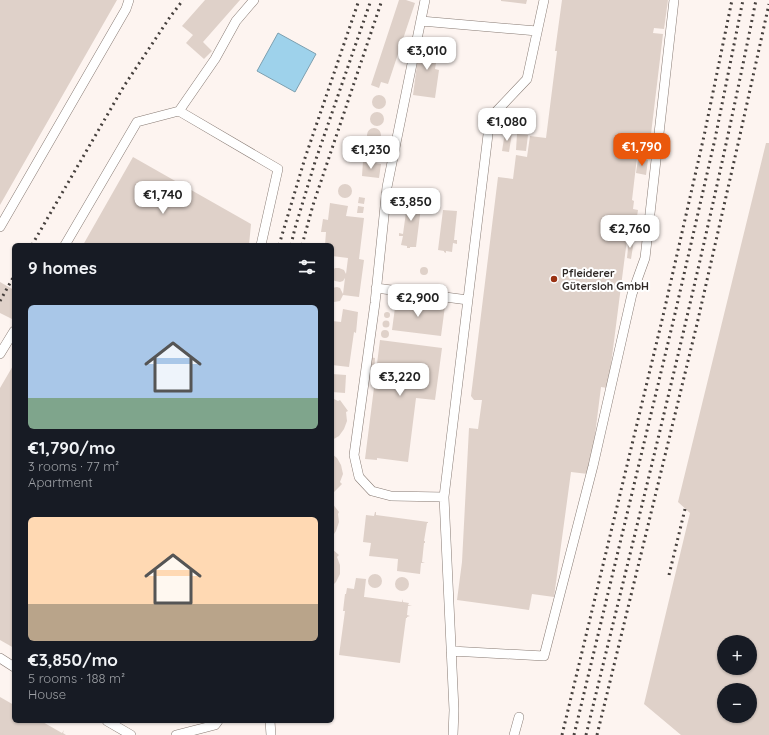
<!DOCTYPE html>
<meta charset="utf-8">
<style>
:root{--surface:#171b24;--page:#242831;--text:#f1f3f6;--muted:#9ea1a6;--accent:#ea580c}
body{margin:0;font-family:Quicksand,sans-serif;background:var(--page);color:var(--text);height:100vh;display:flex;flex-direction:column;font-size:15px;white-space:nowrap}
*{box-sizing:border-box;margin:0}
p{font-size:13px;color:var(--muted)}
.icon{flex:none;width:22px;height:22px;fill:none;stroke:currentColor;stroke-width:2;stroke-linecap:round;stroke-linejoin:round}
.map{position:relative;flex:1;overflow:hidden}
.sheet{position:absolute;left:12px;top:243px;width:322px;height:480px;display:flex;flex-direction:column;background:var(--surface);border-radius:6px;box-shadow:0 1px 3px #0004}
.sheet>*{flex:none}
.buttons{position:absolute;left:717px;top:635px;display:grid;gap:8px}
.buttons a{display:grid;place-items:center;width:40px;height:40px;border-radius:50%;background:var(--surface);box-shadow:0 1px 3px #0004;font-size:20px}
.price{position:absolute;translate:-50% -34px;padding:0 9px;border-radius:8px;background:#fff;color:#222;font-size:13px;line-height:26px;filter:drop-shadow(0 1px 2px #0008)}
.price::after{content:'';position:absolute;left:50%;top:24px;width:12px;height:9px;margin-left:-6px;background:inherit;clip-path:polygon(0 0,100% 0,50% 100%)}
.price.active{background:var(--accent);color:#fff}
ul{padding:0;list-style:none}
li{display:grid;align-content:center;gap:8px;height:212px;padding:0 16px}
li span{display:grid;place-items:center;height:124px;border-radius:6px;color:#555}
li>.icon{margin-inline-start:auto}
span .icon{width:72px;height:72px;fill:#fffc;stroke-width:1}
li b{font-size:17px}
h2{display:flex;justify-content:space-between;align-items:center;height:48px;padding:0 16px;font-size:17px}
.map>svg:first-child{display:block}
.water{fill:#9ed2eb;stroke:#7da0b0}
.building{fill:#dfd1c9;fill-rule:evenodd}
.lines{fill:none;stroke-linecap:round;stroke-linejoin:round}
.lane-casing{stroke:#887b74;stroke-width:10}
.lane{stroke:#fff;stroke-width:9}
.rail{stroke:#46403d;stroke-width:3;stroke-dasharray:2 4;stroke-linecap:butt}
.poi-dot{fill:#9a3213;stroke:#fff;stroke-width:1.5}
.labels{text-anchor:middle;stroke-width:4;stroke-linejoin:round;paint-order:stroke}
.poi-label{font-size:11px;font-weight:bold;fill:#302a27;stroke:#fff;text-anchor:start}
</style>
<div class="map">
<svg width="769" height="735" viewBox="0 0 769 735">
<rect width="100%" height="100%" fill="#fdf4f0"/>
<path class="water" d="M278,33L316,54L295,92L257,71Z"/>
<path class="building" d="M0,0H117L0,205Z
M205,0H240L203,42L212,51L204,59L186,43L193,35L182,26Z
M399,0H406L415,3L388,84L381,82L379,88L371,85Z
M501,0H527L526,4L501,1Z
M562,0H668L664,29L654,28L653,33L663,34L648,159L637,157L632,200L634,201L633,209L638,210L635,229L630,228L632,216H630L608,388L601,387L592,459L588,474L571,472L554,597L532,594L529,610L457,600L462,562L469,428L478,429L482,400H474L471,396L498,177L513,179L516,155L527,157L530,136L546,138L557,51H555Z
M420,42L439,45L435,69L439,70L435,98L413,95Z
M372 102a7 7 0 1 1 14 0a7 7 0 1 1-14 0Z
M370 119a7 7 0 1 1 14 0a7 7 0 1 1-14 0Z
M367 135a7 7 0 1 1 14 0a7 7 0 1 1-14 0Z
M505,132L512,133L509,152L502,151Z
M517,134L528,135L526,151L516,150Z
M766,143H769V735H681L644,704L690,513L678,502ZM724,642H750V668H724ZM724,690H750V716H724Z
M365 152a7 7 0 1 1 14 0a7 7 0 1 1-14 0Z
M133,157L251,224L249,245H83Z
M638,159L648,160L646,175L636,173Z
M363,161L381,164L379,178L362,176Z
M338 191a7 7 0 1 1 14 0a7 7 0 1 1-14 0Z
M403,195L418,197L417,206L421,207L416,247H410V248H407V246L401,245L403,236H399V233L403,234L407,205H402Z
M359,197L365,198L364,204L358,203Z
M330,203L348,206L346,216L364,218L359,259L364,260L359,297L343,295L340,301L334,302L332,300V288L337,287L340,288L343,294L345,278L343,281L340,282L335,281L332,279V271L335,268H339L344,270L346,274L348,258L332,256V245H325L326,232H321L323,219L328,220Z
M358,206L364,207L363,213H357Z
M443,210L457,211L454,240H457V244L453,243L452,252L446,251V253L444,252V251L438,250Z
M629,239L634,240L631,259L627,258Z
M420 271a4 4 0 1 1 8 0a4 4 0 1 1-8 0Z
M0,282L14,290V320L0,313Z
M396,300L445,306L441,336L392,330Z
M343,309L358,312L356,333L354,332L349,367L332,365V321L341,322Z
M384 315a3 3 0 1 1 6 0a3 3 0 1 1-6 0Z
M382.5 324a3.5 3.5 0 1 1 7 0a3.5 3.5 0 1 1-7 0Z
M381 334a4 4 0 1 1 8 0a4 4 0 1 1-8 0Z
M380,340L442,348L435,400L416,398L408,462L377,458V460L365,459Z
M363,356L375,358L374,371L361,369Z
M14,364V648L0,640V388Z
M332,374L346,375L345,393L332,392Z
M332,398L338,401L340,400L348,411L346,412L347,421L344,429L339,436L332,440Z
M332,454L337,458L341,465L343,474L340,482L342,484L333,493L332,492Z
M332,503L339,512L338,514L339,522L336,531L332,537Z
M375,512H376V515L428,522V523H427L424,541H425V543H424L422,562L425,563H421L420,574L397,571L398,559L369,556L371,543L363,542L366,515L374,516Z
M332,549L339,555L337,557L340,565V574L336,582L332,586Z
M368 581a7 7 0 1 1 14 0a7 7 0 1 1-14 0Z
M395 584a7 7 0 1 1 14 0a7 7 0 1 1-14 0Z
M356,578L366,579L364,597H365L402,602L403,599V602L409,603L408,605H412L408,606L407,615L410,616L407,617V618H406L400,663L339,655L345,611H343L345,594H346L347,588L354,589Z
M0,697L14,705V721H41L62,733L64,730L63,733L66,735H0Z"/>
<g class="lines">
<g class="lane-casing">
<path id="lane" d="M425,0L387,187L375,303L354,455L359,477L372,491L391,496L444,497
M421,21L537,31
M179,111L215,59L236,21L254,0
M0,227L126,9L129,0
M65,245L137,122L179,111L278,169L261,245
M376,288L468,300
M0,354L14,331
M451,651L544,656L593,466L632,294L645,258L674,0
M0,658L14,667
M107,721L131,735
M270,721L271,735
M176,735L215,725L218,721
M453,735L454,710L444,497L490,118L527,79L544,0
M514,735L519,717"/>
</g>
<use href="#lane" class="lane"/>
<path class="rail" d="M32,245L124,86L170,17L183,0
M279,245L305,158L359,0
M291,245L295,228L315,162L371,0
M302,245L313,205L382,0
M0,301L14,276
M669,575L685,509
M562,735L663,316L704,136L732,0
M574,735L674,318L715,139L743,0
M586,735C645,491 707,247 756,0
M597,735L697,324L738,144L769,4"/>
</g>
<circle class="poi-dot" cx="554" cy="279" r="4"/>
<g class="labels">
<g class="poi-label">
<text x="562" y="277">Pfleiderer<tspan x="562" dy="13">Gütersloh GmbH</tspan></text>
</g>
</g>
</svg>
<div class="buttons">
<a>+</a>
<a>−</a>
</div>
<b class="price" style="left:427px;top:71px">€3,010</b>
<b class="price" style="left:507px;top:142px">€1,080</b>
<b class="price active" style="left:642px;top:167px">€1,790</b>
<b class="price" style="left:371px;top:170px">€1,230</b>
<b class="price" style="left:163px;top:215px">€1,740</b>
<b class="price" style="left:411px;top:222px">€3,850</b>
<b class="price" style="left:630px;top:249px">€2,760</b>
<b class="price" style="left:418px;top:318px">€2,900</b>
<b class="price" style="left:400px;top:397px">€3,220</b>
<section class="sheet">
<h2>9 homes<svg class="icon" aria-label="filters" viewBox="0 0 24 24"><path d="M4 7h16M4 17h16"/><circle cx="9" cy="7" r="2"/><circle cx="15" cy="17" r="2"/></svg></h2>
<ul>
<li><span style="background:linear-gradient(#a9c7e8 75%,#7fa58c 0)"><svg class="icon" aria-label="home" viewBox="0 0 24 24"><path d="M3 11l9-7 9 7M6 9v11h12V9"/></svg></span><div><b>€1,790/mo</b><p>3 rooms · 77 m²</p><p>Apartment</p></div></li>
<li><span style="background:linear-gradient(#ffd9b3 70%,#b9a48a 0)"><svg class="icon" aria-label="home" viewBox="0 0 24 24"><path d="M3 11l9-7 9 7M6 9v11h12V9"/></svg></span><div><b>€3,850/mo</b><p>5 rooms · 188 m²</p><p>House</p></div></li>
</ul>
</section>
</div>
